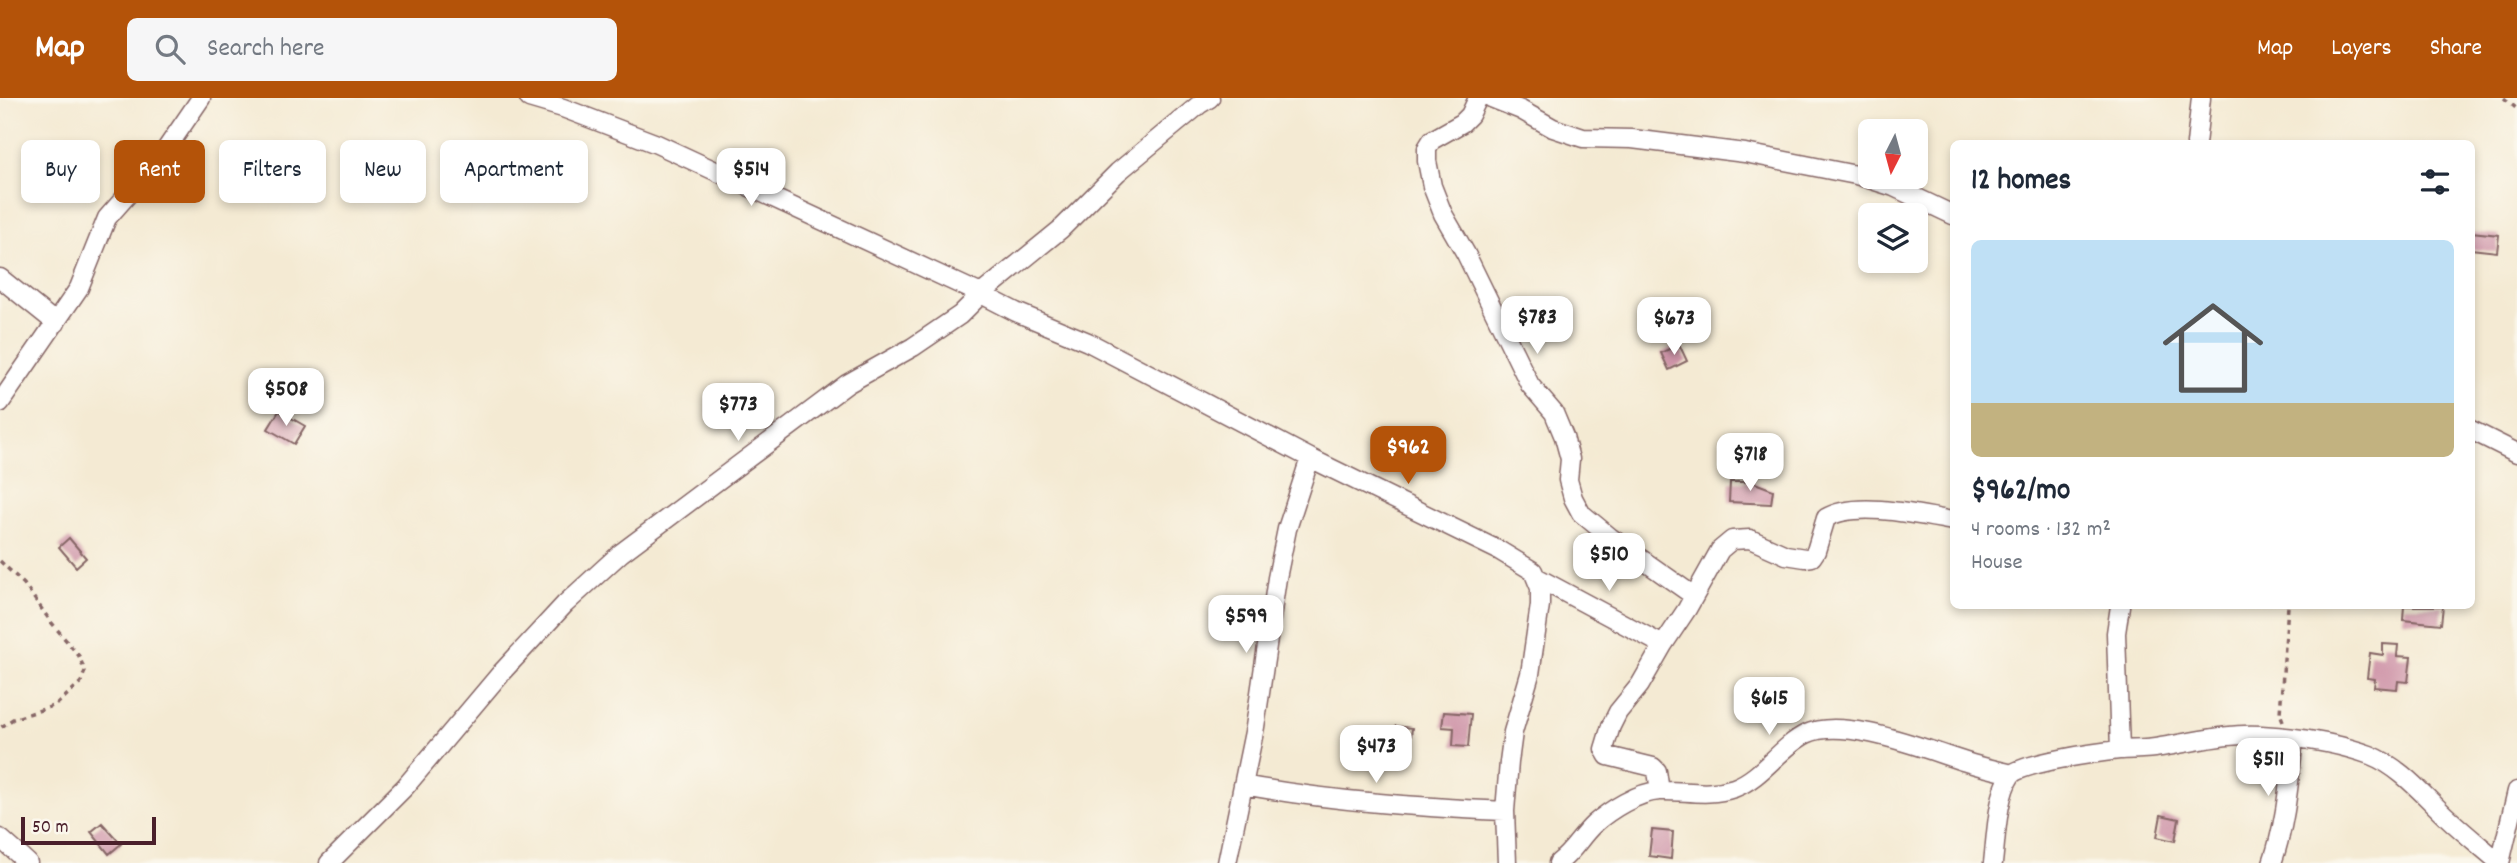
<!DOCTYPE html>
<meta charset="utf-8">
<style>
:root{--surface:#fff;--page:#f6f6f7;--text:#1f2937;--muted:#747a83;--accent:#b45309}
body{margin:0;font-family:Dekko,sans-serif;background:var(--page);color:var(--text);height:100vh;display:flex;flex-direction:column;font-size:26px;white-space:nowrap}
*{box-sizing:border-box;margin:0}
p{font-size:23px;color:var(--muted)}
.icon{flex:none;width:38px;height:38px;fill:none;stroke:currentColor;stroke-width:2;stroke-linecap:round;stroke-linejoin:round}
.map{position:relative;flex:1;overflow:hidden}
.details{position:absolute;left:1950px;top:42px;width:525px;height:469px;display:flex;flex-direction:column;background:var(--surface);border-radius:10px;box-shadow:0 4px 10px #0003}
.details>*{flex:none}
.top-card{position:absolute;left:21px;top:42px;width:665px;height:63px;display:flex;gap:14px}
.needle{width:46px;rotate:186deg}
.tools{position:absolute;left:1858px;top:21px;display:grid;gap:14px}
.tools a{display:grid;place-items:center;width:70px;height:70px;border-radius:10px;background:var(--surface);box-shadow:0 4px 10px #0003;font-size:35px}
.scale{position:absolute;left:21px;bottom:18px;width:135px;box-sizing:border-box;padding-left:7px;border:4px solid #4a1f2b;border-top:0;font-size:19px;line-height:24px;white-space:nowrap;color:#4a1f2b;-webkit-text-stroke:5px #fbf7ec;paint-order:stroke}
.price{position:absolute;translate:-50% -60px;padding:0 16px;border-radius:14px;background:#fff;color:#222;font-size:23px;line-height:46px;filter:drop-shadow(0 2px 4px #0008)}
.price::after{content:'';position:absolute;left:50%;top:42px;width:21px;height:16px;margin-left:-10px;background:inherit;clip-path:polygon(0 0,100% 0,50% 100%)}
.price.on{background:var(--accent);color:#fff}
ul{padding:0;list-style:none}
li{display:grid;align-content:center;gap:14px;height:371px;padding:0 21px}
li span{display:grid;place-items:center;height:217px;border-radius:10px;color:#555}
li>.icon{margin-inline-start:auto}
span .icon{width:126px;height:126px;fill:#fffc;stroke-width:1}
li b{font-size:30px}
h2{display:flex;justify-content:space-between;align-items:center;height:84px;padding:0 21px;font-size:30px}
.tag{padding:0 24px;border-radius:10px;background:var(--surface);box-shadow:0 4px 10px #0003;font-size:24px;line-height:63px}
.tag.on{background:var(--accent);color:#fff}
header{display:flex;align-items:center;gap:42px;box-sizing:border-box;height:98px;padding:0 35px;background:var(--accent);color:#fff}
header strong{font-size:33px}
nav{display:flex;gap:38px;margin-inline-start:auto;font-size:24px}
.search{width:490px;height:63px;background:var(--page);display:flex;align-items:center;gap:18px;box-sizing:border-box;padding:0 24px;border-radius:10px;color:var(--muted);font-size:26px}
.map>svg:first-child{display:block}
.building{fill:#cf95a9}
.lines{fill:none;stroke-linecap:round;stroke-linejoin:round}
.minor-casing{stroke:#866666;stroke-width:21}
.path{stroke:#866666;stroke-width:3.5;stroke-dasharray:5 5;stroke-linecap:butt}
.minor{stroke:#fff;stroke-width:18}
</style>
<header>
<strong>Map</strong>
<div class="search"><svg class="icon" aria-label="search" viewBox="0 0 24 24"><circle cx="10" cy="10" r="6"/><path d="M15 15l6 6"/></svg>Search here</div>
<nav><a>Map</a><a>Layers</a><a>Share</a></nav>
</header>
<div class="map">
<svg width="2517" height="765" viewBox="0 0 2517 765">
<rect width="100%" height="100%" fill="#fbf7ec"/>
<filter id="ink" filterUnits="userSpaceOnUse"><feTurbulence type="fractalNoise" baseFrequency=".0143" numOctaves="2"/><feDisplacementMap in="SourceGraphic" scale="14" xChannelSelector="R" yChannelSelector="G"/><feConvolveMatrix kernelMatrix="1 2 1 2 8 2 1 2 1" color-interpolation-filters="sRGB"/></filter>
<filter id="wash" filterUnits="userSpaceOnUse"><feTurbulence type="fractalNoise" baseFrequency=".00686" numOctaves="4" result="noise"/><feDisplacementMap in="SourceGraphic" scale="28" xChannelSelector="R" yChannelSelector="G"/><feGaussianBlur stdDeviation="1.57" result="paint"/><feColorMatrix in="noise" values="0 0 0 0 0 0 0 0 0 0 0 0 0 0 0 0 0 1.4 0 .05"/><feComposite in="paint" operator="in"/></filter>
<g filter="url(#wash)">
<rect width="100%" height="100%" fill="#f4ead3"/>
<g id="blocks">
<path class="building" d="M2471,134L2499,137L2497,154L2471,151Z
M1679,246L1687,263L1669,272L1661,255Z
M279,313L305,328L294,346L268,331Z
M1747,382L1773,392L1771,406L1729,404L1730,384H1746Z
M69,440L86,460L76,469L59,449Z
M2404,508H2443L2441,526L2403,522Z
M2383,546L2398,547L2397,558L2411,559L2408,584L2398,583L2397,591L2374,589L2375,581L2367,580L2370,555L2383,557Z
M1444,614L1471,616L1468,649L1453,648L1454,630L1442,629Z
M1396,628L1412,630L1410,646L1394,644Z
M2161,717L2179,721L2175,743L2157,739Z
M102,725L121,746L109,756L91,734Z
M1652,732L1673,734L1671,761L1649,758Z"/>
</g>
</g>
<g filter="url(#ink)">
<use href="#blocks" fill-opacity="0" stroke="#866666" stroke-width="2"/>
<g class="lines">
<g class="minor-casing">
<path id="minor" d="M529,0L563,10L657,46L981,196L1016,214L1088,244L1310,360L1500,453L1533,473L1540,490V507L1530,576L1513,634L1509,664L1505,713L1507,765
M1478,0L1470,17L1462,25L1432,42L1427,50V63L1432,88L1443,116L1466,156L1530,287L1554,315L1564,339L1570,361L1568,382L1573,400L1581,415L1610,439L1694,498
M1491,0L1521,12L1553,30L1583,40L1632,41L1745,55L1856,77L1894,89L1953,117
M2196,46L2201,0
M0,180L56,225
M0,305L79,190L107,120L160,60L201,0
M2471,332L2517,355
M1536,479L1663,547
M2120,652L2116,535L2120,508
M1243,687C1330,703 1417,709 1505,713
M1660,693L1657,673L1653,669L1608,658L1604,651L1611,628L1618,614L1640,587L1663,547L1687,511L1720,452L1732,442L1750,441L1786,457L1805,460L1812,459L1816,453L1826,420C1855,402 1920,417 1953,423
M0,740L28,765
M329,765L405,689L501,575L565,506L621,455L847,286L913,249L960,217L981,196L1061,131L1118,74L1200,6L1210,0
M1227,765L1255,629L1277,480L1287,431L1310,360
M1558,765C1573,754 1581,738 1594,726C1610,712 1638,694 1660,693C1686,692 1707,699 1734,690C1762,680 1780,649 1806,636C1844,618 1927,652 1966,664C1981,669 1997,672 2012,676
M1993,765C1996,741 1997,697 2011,677C2020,665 2101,654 2119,652C2133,651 2147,652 2161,649C2195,644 2226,635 2261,637C2296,639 2337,645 2370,657C2401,669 2424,698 2448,720C2465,736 2483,750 2500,765
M2272,765C2286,725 2289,683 2294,641
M2500,765L2517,693"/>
</g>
<path class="path" d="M2504,0L2517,11
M0,463L24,486L51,524L79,558L85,573L81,584L56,607L13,621L0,630
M2283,623L2280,615L2288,508"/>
<use href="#minor" class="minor"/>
</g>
</g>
</svg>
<div class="tools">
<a><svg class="needle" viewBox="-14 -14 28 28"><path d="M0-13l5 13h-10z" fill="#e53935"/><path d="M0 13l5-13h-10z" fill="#747a83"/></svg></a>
<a><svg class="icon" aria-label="layers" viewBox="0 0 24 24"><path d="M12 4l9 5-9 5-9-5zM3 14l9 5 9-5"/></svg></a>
</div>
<div class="scale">50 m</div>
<b class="price" style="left:751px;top:110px">$514</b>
<b class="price" style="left:1537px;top:258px">$783</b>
<b class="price" style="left:1674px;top:259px">$673</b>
<b class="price" style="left:286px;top:330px">$508</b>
<b class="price" style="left:738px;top:345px">$773</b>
<b class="price on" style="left:1408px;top:388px">$962</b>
<b class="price" style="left:1750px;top:395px">$718</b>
<b class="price" style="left:1609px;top:495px">$510</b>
<b class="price" style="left:1246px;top:557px">$599</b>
<b class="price" style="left:1769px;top:639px">$615</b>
<b class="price" style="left:1376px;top:687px">$473</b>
<b class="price" style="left:2268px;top:700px">$511</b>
<div class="top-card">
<a class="tag">Buy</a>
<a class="tag on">Rent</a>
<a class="tag">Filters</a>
<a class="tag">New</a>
<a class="tag">Apartment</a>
</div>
<section class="details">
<h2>12 homes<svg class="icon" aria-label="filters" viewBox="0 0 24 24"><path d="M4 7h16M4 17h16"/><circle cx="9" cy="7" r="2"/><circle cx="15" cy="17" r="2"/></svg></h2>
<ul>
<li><span style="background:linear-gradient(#bfe0f5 75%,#c2b280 0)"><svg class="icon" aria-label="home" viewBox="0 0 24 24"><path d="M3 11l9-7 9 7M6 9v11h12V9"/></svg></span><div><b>$962/mo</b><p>4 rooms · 132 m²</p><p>House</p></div></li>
</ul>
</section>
</div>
